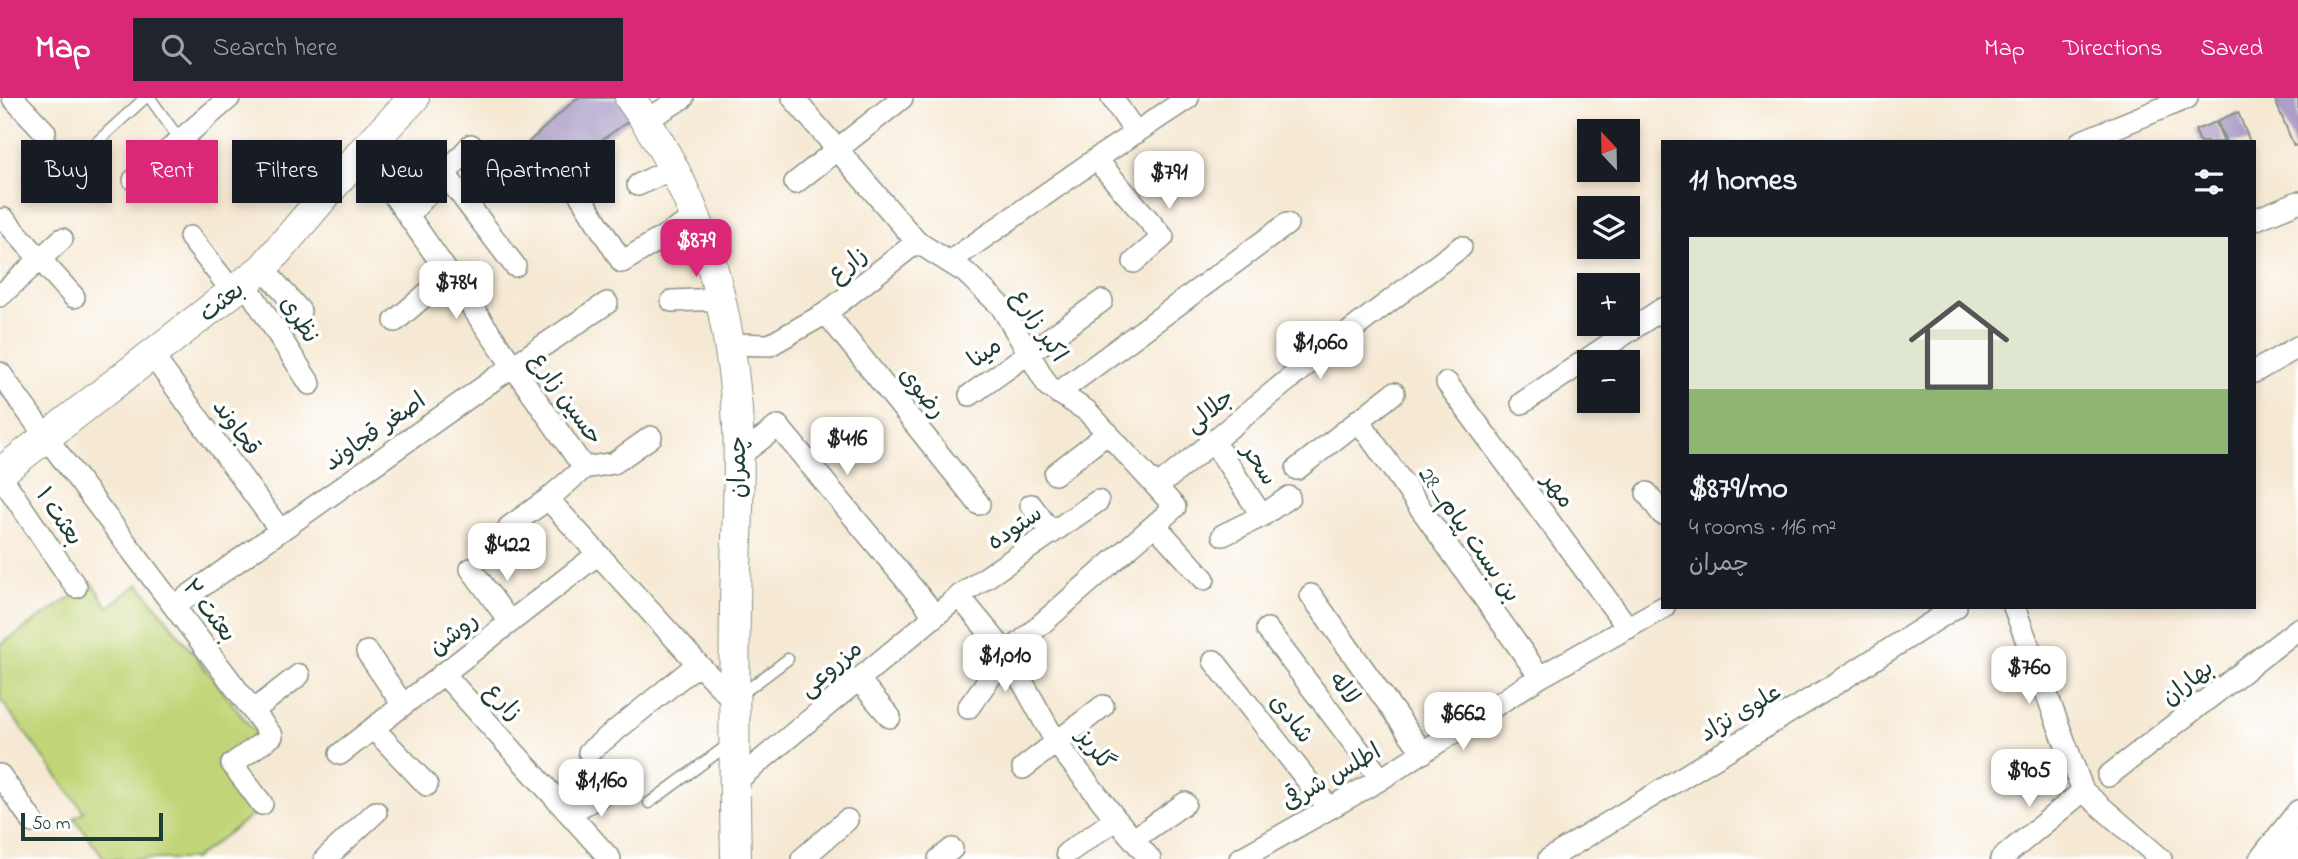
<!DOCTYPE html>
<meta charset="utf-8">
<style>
:root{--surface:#171b24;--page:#20242c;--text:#f1f3f6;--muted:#9ea1a6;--accent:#db2777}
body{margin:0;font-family:"Indie Flower","Playpen Sans Arabic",sans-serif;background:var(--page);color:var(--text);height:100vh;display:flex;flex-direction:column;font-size:26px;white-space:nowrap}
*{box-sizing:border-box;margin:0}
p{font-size:23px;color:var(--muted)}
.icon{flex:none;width:38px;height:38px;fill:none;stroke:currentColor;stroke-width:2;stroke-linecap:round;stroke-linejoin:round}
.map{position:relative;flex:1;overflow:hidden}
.side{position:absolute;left:1661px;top:42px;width:595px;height:469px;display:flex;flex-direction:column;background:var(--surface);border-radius:0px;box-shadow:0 4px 10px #0003}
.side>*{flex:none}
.banner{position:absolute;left:21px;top:42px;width:665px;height:63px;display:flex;gap:14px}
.needle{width:46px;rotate:338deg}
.buttons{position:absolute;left:1577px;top:21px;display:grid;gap:14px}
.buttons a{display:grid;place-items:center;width:63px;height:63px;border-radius:0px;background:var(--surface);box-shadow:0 4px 10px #0003;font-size:35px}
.scale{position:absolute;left:21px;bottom:18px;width:142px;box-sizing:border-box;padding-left:7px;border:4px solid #1f3d34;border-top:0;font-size:19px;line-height:24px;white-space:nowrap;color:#1f3d34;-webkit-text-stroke:5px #fff;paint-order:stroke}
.price{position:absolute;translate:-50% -60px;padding:0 16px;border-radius:14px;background:#fff;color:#222;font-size:23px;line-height:46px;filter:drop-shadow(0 2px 4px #0008)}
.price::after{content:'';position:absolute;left:50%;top:42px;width:21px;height:16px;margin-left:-10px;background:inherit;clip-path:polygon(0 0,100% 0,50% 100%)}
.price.on{background:var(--accent);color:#fff}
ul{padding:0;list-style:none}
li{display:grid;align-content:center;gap:14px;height:371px;padding:0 28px}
li span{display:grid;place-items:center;height:217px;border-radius:0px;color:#555}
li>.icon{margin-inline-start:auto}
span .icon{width:126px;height:126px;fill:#fffc;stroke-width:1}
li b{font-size:30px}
h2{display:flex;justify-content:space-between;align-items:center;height:84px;padding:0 28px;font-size:30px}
.chip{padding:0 24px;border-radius:0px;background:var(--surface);box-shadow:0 4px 10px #0003;font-size:24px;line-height:63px}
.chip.on{background:var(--accent);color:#fff}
header{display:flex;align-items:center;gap:42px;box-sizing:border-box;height:98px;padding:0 35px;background:var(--accent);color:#fff}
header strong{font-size:33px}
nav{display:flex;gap:38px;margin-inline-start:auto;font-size:24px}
.search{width:490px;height:63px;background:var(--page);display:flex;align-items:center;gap:18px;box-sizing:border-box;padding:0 24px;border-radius:0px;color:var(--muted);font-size:26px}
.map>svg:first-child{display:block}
.green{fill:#c1d578;stroke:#708956;stroke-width:2}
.building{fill:#ac9ec7}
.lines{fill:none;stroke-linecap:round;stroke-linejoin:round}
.lane-casing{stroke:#8a9384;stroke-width:13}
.street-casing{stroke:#8a9384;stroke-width:24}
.secondary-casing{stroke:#8a9384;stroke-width:32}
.lane{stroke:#fff;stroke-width:10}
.street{stroke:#fff;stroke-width:21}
.secondary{stroke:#fff;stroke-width:30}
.labels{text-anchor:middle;stroke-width:7;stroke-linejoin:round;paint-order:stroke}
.street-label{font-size:24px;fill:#1f3d34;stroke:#fff}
</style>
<header>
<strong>Map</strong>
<div class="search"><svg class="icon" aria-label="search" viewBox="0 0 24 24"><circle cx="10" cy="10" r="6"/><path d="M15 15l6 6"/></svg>Search here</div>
<nav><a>Map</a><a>Directions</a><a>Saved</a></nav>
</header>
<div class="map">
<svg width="2298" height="761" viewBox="0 0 2298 761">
<rect width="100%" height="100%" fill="#fff"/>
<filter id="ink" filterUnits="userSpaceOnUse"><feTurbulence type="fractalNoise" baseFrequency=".0143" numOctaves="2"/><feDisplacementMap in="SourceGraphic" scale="14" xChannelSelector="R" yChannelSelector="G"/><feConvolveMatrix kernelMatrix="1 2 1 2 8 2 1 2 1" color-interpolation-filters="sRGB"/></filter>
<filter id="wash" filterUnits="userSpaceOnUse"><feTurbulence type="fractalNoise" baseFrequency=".00686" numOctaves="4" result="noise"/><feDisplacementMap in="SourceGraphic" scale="28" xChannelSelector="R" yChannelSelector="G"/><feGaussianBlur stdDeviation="1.57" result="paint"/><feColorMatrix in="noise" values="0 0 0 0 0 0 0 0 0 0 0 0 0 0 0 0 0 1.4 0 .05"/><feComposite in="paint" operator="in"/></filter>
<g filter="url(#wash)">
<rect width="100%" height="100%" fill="#f6e9d4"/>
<path class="green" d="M92,485L108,509L139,486L256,636L217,665L254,716L194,761H105L74,720L84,714L0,601V547Z"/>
<g id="blocks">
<path class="building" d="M577,0H620L633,20L533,90L511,60Z
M2279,0H2298V47L2294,48L2275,2Z
M2238,14L2250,44H2226L2217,23Z
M2216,24L2224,44H2200L2195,32Z"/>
</g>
</g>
<g filter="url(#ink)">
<use href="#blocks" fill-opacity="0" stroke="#8a9384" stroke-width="2"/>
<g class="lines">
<g class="lane-casing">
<path id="lane" d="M150,0L180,42
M75,64L145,0
M739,598L788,561
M649,705L729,646"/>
</g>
<g class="street-casing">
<path id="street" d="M13,0L45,34
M793,0L917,144L965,174L1001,208L1048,288L1087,313L1175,409L1007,556L968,610
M1112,0L1136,35
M646,22L683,0
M2080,44L2187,0
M363,53L584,370
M1096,61L1163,139L1134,164
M445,76L515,168
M134,82L229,0
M795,85L902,0
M638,87L675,69
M581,99L622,164L696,119
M408,118L471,47
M4,121L74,199
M2254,122L2298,104
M190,139L233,194
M949,164L1096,61L1188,0
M263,170L300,213
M245,185L310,286
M0,198L62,141
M672,203L722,201
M826,215L979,406
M395,223L449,177
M729,246L770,247L826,215L917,144
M152,257L280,432
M2254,274L2298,249
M0,275L46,339L272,638L232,666L262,706
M1447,285L1628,530
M1058,295L1287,126
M970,297L1102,203
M1522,305L1662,211
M1358,322L1540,579
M1213,343L1262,418
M738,359L778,328L926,506L933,519
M1297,371L1394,295
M1055,376L1108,335
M0,377L76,489
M1157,389L1320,256L1461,149
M1647,395L1662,416
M548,401L698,566L733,602
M1031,407L1052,435
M1155,427L1204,481
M509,429L548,401L584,370L614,365L651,339
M1223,437L1262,418L1289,399
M471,471L510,524
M1311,497L1423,655
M959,498L1007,556L1057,646L1116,721L1150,761
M174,508L513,268L607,205
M2014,509L2083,693L2161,761
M1267,531L1381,681
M367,554L403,607
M1214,563L1329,710
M443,575L610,761
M858,581L890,619
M253,613L299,577
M373,630L427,687
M589,654L698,566
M340,656L598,456
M1023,670L1103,608
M0,677L33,724
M2108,678L2298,531
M735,684L959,498L1098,403
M569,715L613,691
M1134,741L1185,705
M1067,755L1116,721
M325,761L376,714
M802,761L847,722
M939,761L952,751
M1240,761L1381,681L1540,579L1664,509
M1549,761L1832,588L1956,509
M2001,761L2083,693
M2260,761L2298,713"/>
</g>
<g class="secondary-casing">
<path id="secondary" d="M630,0C695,90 723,181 735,290C743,360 736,436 735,507C734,592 734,676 736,761
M0,375L263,170L363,53L414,0
M2286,761L2298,747"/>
</g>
<use href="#lane" class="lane"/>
<use href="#street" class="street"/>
<use href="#secondary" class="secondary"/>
</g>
</g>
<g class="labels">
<g class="street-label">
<text transform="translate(847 166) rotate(-38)" y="8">زارع</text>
<text transform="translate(221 203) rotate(-38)" y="8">بعثت</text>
<text transform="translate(300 221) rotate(57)" y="8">نظری</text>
<text transform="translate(1040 227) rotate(57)" y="8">اکبر زارع</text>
<text transform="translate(984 254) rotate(-35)" y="8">مینا</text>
<text transform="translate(923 294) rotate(51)" y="8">رضوی</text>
<text transform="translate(567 300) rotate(55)" y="8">حسین زارع</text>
<text transform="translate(1209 312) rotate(-39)" y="8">جلالی</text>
<text transform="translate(237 329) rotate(54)" y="8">قجاوند</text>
<text transform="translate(374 333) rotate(-35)" y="8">اصغر قجاوند</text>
<text transform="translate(1260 366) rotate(57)" y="8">سحر</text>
<text transform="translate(737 369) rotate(-90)" y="8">چمران</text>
<text transform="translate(1559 392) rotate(54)" y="8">مهر</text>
<text transform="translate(60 418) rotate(56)" y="8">بعثت ۱</text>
<text transform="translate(1014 429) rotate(-34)" y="8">ستوده</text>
<text transform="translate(1470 436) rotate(55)" y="8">بن بست پیام_28</text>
<text transform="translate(210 512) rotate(53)" y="8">بعثت ۲</text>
<text transform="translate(453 535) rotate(-38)" y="8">روشن</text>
<text transform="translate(830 570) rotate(-40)" y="8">مزروعی</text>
<text transform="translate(2187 584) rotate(-38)" y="8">بهاران</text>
<text transform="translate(1345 590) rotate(53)" y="8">لاله</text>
<text transform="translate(504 603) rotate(47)" y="8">زارع</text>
<text transform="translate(1740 614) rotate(-31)" y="8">علوی نژاد</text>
<text transform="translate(1292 620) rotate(52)" y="8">شادی</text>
<text transform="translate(1096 651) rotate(53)" y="8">گلریز</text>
<text transform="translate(1331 678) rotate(-30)" y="8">اطلس شرقی</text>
</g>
</g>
</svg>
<div class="buttons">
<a><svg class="needle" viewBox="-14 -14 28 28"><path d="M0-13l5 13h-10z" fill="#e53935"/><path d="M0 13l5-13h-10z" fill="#9ea1a6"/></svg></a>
<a><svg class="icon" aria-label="layers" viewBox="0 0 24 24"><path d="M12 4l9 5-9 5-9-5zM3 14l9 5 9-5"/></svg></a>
<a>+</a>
<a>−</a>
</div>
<div class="scale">50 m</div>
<b class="price" style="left:1169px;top:113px">$791</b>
<b class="price on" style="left:696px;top:181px">$879</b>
<b class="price" style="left:456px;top:223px">$784</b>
<b class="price" style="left:1320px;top:283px">$1,060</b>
<b class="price" style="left:847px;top:379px">$416</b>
<b class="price" style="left:507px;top:485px">$422</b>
<b class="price" style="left:1005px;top:596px">$1,010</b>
<b class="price" style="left:2029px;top:608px">$760</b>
<b class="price" style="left:1463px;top:654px">$662</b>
<b class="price" style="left:2029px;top:711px">$905</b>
<b class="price" style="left:601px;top:721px">$1,160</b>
<div class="banner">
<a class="chip">Buy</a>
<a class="chip on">Rent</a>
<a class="chip">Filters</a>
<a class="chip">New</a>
<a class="chip">Apartment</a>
</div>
<section class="side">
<h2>11 homes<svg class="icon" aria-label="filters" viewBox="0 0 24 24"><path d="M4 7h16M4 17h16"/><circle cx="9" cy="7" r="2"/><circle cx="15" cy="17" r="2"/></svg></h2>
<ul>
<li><span style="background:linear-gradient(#dfe7d0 70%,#8fb573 0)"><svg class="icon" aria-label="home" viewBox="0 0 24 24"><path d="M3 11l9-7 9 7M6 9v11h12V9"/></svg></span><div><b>$879/mo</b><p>4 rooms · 116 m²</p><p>چمران</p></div></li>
</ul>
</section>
</div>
